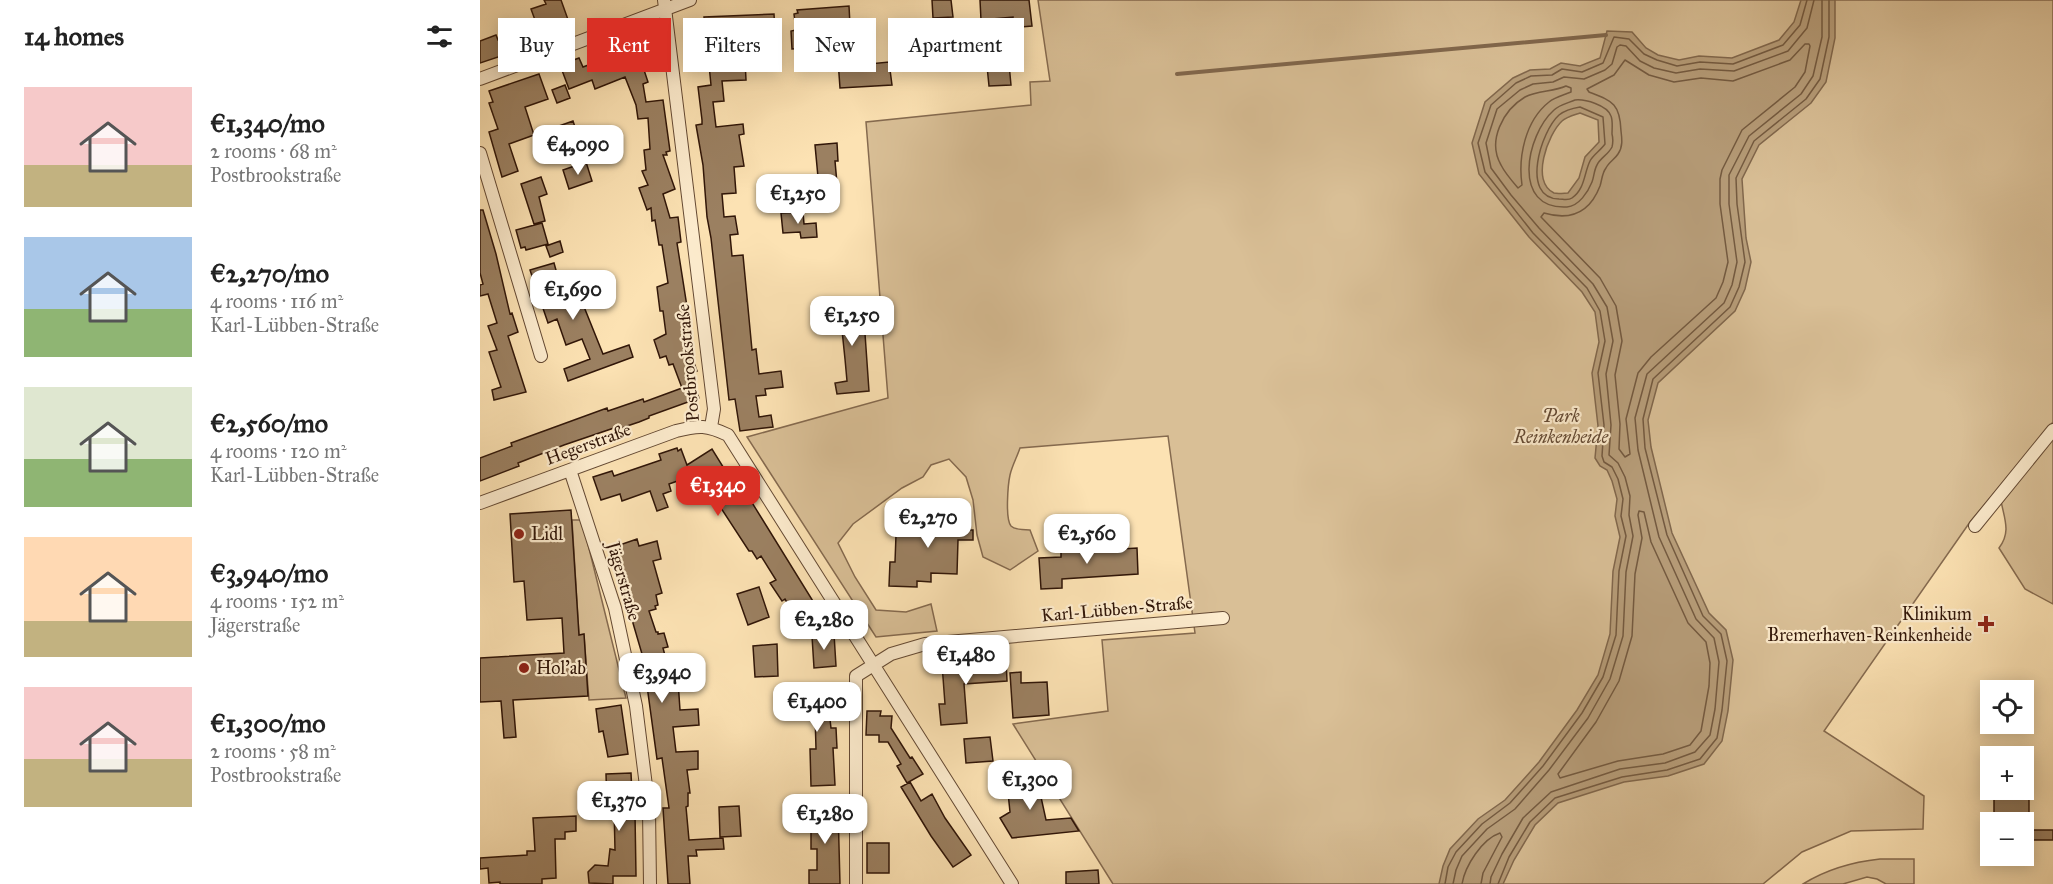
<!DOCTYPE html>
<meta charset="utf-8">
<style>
:root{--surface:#fff;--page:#f6f6f6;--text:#222;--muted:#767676;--accent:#d93025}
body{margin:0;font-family:"IM FELL Great Primer",serif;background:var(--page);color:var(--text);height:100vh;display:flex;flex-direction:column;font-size:22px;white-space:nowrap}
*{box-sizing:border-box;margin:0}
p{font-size:20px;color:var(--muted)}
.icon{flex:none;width:33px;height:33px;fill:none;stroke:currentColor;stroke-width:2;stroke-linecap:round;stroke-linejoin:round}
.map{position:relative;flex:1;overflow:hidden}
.side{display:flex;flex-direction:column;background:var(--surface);width:480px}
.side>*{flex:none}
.banner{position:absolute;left:18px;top:18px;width:570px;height:54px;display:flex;gap:12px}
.fabs{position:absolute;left:1500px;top:680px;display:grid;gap:12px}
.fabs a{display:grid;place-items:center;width:54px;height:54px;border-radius:0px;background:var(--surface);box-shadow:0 3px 15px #0003;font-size:30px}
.price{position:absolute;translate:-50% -51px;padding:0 14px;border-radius:12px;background:#fff;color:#222;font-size:20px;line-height:39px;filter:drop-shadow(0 2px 3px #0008)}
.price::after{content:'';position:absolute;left:50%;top:36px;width:18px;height:14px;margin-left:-9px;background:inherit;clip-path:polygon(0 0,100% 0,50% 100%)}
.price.selected{background:var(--accent);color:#fff}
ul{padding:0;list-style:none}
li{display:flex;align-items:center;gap:18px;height:150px;padding:0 24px}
li span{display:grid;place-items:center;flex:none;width:168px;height:120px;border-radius:0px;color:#555}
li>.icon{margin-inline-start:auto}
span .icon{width:72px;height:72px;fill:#fffc;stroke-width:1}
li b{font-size:26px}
h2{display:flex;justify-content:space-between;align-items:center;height:72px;padding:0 24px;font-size:26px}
.pill{padding:0 21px;border-radius:0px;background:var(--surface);box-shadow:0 3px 15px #0003;font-size:21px;line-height:54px}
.pill.selected{background:var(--accent);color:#fff}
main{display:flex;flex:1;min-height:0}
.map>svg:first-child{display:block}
.green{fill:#d9bf96;stroke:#856a4f;stroke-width:1.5}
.water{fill:#b79d79;stroke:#81674c;stroke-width:1.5;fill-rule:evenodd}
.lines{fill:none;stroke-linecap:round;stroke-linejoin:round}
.shore{stroke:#745a40;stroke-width:1.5}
.stream{stroke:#81674c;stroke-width:4}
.building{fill:#9b8061;stroke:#311608;stroke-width:1.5}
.street-casing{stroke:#644933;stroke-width:14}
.street{stroke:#fdecce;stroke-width:12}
.poi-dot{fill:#8f2418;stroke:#fdecce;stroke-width:2}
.labels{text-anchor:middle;stroke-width:4.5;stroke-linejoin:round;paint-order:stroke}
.street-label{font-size:18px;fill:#311608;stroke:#fdecce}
.park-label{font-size:18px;font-style:italic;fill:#634933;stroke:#fdecce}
.poi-label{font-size:18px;fill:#311608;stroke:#fdecce;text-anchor:start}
</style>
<main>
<section class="side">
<h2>14 homes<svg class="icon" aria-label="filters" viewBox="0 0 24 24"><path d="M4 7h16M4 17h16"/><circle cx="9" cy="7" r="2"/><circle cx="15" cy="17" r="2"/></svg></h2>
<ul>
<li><span style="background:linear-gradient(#f6c9c9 65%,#c2b280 0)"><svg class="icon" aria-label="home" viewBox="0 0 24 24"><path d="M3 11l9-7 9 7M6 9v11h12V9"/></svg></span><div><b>€1,340/mo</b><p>2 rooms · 68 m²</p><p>Postbrookstraße</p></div></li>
<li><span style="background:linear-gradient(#a9c7e8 60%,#8fb573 0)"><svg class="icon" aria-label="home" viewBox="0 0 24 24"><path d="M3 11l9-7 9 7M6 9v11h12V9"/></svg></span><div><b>€2,270/mo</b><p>4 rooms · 116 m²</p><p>Karl-Lübben-Straße</p></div></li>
<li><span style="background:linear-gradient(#dfe7d0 60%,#8fb573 0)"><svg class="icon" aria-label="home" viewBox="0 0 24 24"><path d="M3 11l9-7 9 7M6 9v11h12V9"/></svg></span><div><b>€2,560/mo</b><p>4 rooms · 120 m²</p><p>Karl-Lübben-Straße</p></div></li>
<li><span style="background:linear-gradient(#ffd9b3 70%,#c2b280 0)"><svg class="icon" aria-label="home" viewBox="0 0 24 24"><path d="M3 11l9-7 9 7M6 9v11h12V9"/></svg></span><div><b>€3,940/mo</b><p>4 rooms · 152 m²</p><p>Jägerstraße</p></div></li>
<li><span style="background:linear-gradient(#f6c9c9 60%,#c2b280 0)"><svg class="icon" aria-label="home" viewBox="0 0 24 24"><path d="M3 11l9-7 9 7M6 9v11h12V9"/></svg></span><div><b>€1,300/mo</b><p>2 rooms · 58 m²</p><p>Postbrookstraße</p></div></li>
</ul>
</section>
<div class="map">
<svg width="1573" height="884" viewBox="0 0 1573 884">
<rect width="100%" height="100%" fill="#fce2b3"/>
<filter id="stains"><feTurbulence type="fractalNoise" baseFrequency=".00333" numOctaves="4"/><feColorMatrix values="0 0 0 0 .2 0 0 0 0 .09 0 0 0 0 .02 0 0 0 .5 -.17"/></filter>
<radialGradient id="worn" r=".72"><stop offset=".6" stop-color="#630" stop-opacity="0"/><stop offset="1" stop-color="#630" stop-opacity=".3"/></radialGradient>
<path class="green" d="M558,0H1573V422L1490,522L1344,731L1444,796L1443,829L1371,831L1322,852L1283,884H633L533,724L628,711L622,640L715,633L688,436L540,448C537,457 532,466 530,475C528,484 525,519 531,526C535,530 545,530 550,530L558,551L530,570L503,557L497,535L493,500L486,477L469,459L451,465L443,477L422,488L373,524L358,543L375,577L396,610L426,612L451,604L457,631L396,637L267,437L408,398L386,122L551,105L550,82L570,81Z
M1573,437V604L1545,589L1519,548C1533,530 1522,515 1520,494Z
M92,520H102L146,698L109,700L104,635H99Z
M1400,859H1434V884H1406L1397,879L1387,877L1363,884H1323C1347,869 1372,862 1400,859Z"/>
<path class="water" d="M1321,0H1355V38L1346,82L1331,103L1279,145L1262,179L1266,238L1271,262L1265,289L1255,311L1178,383L1168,420L1171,447L1192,533L1229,613L1246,630L1253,660L1248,711L1242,741L1224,764L1188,776L1144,782L1078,803L1055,825L1034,860L1023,884H959L963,866L970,849L998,819L1025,800L1059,762L1097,710L1118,675L1130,634L1133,571L1140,537L1135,516L1137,499L1132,481L1127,470L1120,466L1115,458L1118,426L1112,373L1119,342L1115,312L1102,292L1049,237L999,174L992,143L1005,102L1033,78L1050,70L1070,69L1081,63L1100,66L1120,58L1127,31L1152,32L1166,48L1178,55L1199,60L1219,56L1252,58L1299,40L1314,22ZM1100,113L1118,120L1119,142L1105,157L1099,178L1088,193C1085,193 1078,194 1074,193C1050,182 1068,134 1082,121C1086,117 1094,115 1100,113Z"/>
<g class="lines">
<path class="shore" d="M1325,44H1329L1330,46L1325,72L1315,87L1262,130L1242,170L1240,179V204L1248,262L1243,282L1236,298L1171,357L1158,373L1146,419L1150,454L1145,457L1139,449L1140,424L1135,375L1142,341L1136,306L1120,278L1061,217L1064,213C1091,221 1110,212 1120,186C1122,180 1122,173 1126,168C1129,162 1135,159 1138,154C1143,147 1142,139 1141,131C1140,103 1132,101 1109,92L1107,89L1134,75L1145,60L1169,75L1194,82L1221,78L1253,81L1310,60Z
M1086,86L1091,88V92C1084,95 1075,97 1069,102C1045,121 1038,157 1042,185L1038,188C1032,181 1025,173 1021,165C1007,141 1023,110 1045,97C1058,90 1073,92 1086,86Z
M1095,100C1105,99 1127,105 1131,116C1133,121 1132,128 1132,134C1133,138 1133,143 1132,147C1128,155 1120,158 1117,165C1114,170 1114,177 1112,182C1108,192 1099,206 1087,207C1031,210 1046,135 1074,110C1079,105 1088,103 1095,100Z
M1100,107L1123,117L1125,144C1121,150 1113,155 1110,161C1104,173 1105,189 1092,198C1088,201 1083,199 1079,199C1040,198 1061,131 1079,115C1084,111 1094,108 1100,107Z
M1159,511L1164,512L1171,542L1208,623L1226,642L1230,663L1229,686L1221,731L1210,745L1183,754L1138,761L1080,778L1078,774L1116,722L1139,681L1152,636L1155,574L1162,538L1158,515Z
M965,884L968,867L976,852L1002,824L1030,803L1063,766L1102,713L1123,677L1136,635L1139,571L1146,536L1141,516L1143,499L1138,479L1132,467L1124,462L1122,456L1124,425L1118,373L1125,341L1120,311L1107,288L1053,233L1005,172L998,143L1011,105L1036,83L1051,76L1072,75L1082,69L1102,72L1123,63L1134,37L1149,39L1164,54L1177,60L1197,66L1220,62L1253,64L1303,45L1320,25L1327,0
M973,884L976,870L982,856L1007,829L1035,809L1069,770L1108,718L1130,679L1143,636L1146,572L1153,536L1149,515L1150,496L1145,477L1138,463L1129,455L1131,425L1126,374L1133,341L1127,307L1113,284L1059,228L1031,195L1011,168L1006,143L1017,109L1040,90L1053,84L1073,82L1084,77L1104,79L1125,70L1132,64L1137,47L1140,45L1146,46L1160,61L1174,68L1196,73L1220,69L1254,71L1308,51L1327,28L1334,0
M982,884C985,866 1002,839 1020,833L1022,837L1003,873L1001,884
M1010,884L1011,877L1022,854L1043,818L1071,792L1140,769L1185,763L1215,752L1230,735L1235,709L1239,662L1234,638L1216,619L1179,537L1158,450L1155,418L1167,374L1244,303L1252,285L1257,262L1249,204V175L1269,136L1321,94L1333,76L1342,37V0
M1018,884L1029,857L1050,822L1075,798L1142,777L1187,770L1220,759L1237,738L1242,710L1247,661L1241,634L1223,616L1187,535L1165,448L1163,419L1173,379L1250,307L1259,287L1265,262L1257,204L1256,178L1274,141L1326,99L1340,79L1349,37V0"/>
<path class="stream" d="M697,74L1126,35"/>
</g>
<path class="building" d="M64,0H81L91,28L62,40L63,42L0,63V41L16,35L18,40L38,32L36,27L55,20L51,9L66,4Z
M452,0H471L473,17L453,18Z
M500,0H549L552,26L541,27V20L533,21V17L501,20Z
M369,6L370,25L337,27V29L326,30L328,48L312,49L311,31L316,30L314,14L318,13L317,10Z
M294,14L295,32L263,34L264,39H254L256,61L265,60L266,80L242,81L244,101L233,102L236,127L263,124L264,134L259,135L264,166L254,167L256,193L242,194L244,217L255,216L258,234L250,235L252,256L263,255L272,350L276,349L279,374L301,371L303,387L285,389L286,395L276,396L279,417L291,415L293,427L260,431L255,399L249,400L231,238L227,217L223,165L216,125L222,124V120L218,87L231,85L229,65H227L224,17Z
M167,31L178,62L163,67L168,82L163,84L166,102L183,100L190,151L186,152L187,155H183L195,189L183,194L190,218L198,217L201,242L197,243L211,332H203L217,371L212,373L214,378H212L219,398L169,416V418L159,422L135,430L134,428L84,445L38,463L39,466L0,481V458L32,446L31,443L127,408L128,411L163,399L164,402L202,388L193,364L189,365L186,356L180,358L174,340L186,334L183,311H180L177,287L188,283L182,245H179L175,220L172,221L171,208L167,210L159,188L168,185L162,171L166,170L164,150L170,149L168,118L158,119L156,105L145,77L115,89L112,80L89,89L80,65L99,58L103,67L154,48L150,37Z
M378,58L379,65L409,62L412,85L360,88L358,60Z
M529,64L531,85L509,86L507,66Z
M59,74L68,99L45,107L54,135L29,144L38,171L22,177L9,132L18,129L9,103L13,102L9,91Z
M85,85L90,98L77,103L72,90Z
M93,121L99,139L86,145L79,126Z
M357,143L358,161H355L358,195L330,198L328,178L338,177L335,145Z
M106,162L112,181L89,189L83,170Z
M61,177L67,194L59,197L65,221L54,224L41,184Z
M0,210H3L16,254L30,314L32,313L38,332L28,336L46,392L14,400L12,390L21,387L9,352L17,350L8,326L17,323L8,294L0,296V285L3,284L0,273Z
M323,212L324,224L336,223L337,237L321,238L320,232L303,233L301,213Z
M62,223L68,244L46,250L45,247L41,248L36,230Z
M80,241L83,252L70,257L66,246Z
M74,263L79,281L92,277L123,354L149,345L153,357L88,381L84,369L110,359L102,339L86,345L77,319L68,323L50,270Z
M383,305L389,391L357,394L355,383L367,381L365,359L362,330L349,331L347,308Z
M197,448L198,451L201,449L207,465L232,449L253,483L258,480L344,619L324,631L305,599L302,601L290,583L296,580L281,556L277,559L272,551H269L239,505L248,499L236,481L229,486L220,473L189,484L191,491L183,494L188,507L177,511L170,491L142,501L140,494L121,500L113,477L132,471L134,476L181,460L179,454Z
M91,510L99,635L104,634L108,696L33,700L36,737L24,738L21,701L0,702V658L84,653L82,618L47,620L44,581L34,582L30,514Z
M445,512L476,513V519L489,520V530H493V540H478L477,574L451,573V582L437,581V587L409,586L410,562H415L416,535L422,536V524L444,525Z
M157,539L159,546L177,541L181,559L173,561L182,593L176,595L178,605L175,606L176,609L169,611L176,632H178V634L184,633L188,647L183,648L188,667L197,666L200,710L218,709L219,725L193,727L196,752L218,751V769L207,770L210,793H208V806L206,807L209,840L243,838L244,849L216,850L217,856H208L210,884H188L183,808H189L182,758L177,759L165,671H167L131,548Z
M642,544V549L657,548L658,574L582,579V588L561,589L559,558L581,557V549L598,548V552L628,550V545Z
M279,587L289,617L268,625L257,594Z
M354,634L356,666L334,668L332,636Z
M297,644L298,676L275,677L273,646Z
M526,660L527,681L484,684L487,723L461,725L459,704H465L462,664Z
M541,672V683L567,682L569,715L533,718L530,673Z
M323,683L325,696L347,694L351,728H356L357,748H353L355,785L331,786L330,749H336L335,714L303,717L301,706L314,705L311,684Z
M141,705L148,754L128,757L123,731L119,732L116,709Z
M387,711H401L400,716H412L411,728L430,758L432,757L443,774L427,783L417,766L421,764L408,742H399V735H386Z
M510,737L513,761L486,763L484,739Z
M549,771L552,798L561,797L566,820L591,818L599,831L532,838L520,818L530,812L526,773Z
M151,773L153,815L155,814L156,876H133V884L109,883L108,872L115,865L128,866L130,849L135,850L134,807H127L126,774Z
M430,782L441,801L452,794L465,818L491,855L473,867L451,836L421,787Z
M1514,789H1549V822H1514Z
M259,806L261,836L240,837L239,807Z
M326,808H358L360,884H329V870H337V849H331V832H326Z
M96,816V831L85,832V839H75L76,878L62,879V884H20V882L9,883L8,868L0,869V858L47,855V851H55L53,818Z
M1544,830H1573V840H1544Z
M387,843H409V873H387Z
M618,870L619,884H586V872Z"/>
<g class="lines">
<g class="street-casing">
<path id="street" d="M184,0L234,409L231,427
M0,79L210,0
M0,153L61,356
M90,470L135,608L156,706L169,810L170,884
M0,503L196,431C219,425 227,425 248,435L532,884
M1495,526L1573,430
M376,884V676L411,654L445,644L743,618"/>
</g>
<use href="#street" class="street"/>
</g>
<g class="poi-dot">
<circle cx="39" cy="534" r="6"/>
<path d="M1503 615h6v6h6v6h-6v6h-6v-6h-6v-6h6z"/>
<circle cx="44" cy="668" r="6"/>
</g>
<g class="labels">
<g class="street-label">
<text transform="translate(208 363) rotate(-95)" y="6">Postbrookstraße</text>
<text transform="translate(108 444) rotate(-20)" y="6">Hegerstraße</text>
<text transform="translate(144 581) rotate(74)" y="6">Jägerstraße</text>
<text transform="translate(637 609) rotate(-5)" y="6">Karl-Lübben-Straße</text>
</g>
<g class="park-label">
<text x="1081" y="422">Park<tspan x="1081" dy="21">Reinkenheide</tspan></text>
</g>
<g class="poi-label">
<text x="51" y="540">Lidl</text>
<text x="1492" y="620" text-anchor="end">Klinikum<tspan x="1492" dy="21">Bremerhaven-Reinkenheide</tspan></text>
<text x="56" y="674">Hol'ab</text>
</g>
</g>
<rect width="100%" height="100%" filter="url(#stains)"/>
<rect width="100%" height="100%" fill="url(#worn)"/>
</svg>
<div class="fabs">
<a><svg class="icon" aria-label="locate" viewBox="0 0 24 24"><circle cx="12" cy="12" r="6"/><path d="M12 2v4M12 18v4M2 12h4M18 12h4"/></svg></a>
<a>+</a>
<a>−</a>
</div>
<b class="price" style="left:98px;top:176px">€4,090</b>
<b class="price" style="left:318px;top:225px">€1,250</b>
<b class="price" style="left:93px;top:321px">€1,690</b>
<b class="price" style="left:372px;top:347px">€1,250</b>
<b class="price selected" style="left:238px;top:517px">€1,340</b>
<b class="price" style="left:448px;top:549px">€2,270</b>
<b class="price" style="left:607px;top:565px">€2,560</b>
<b class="price" style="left:344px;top:651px">€2,280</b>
<b class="price" style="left:486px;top:686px">€1,480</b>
<b class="price" style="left:182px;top:704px">€3,940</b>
<b class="price" style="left:337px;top:733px">€1,400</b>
<b class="price" style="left:550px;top:811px">€1,300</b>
<b class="price" style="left:139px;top:832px">€1,370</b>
<b class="price" style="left:345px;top:845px">€1,280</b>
<div class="banner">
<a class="pill">Buy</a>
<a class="pill selected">Rent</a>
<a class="pill">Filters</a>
<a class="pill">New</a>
<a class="pill">Apartment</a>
</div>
</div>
</main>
